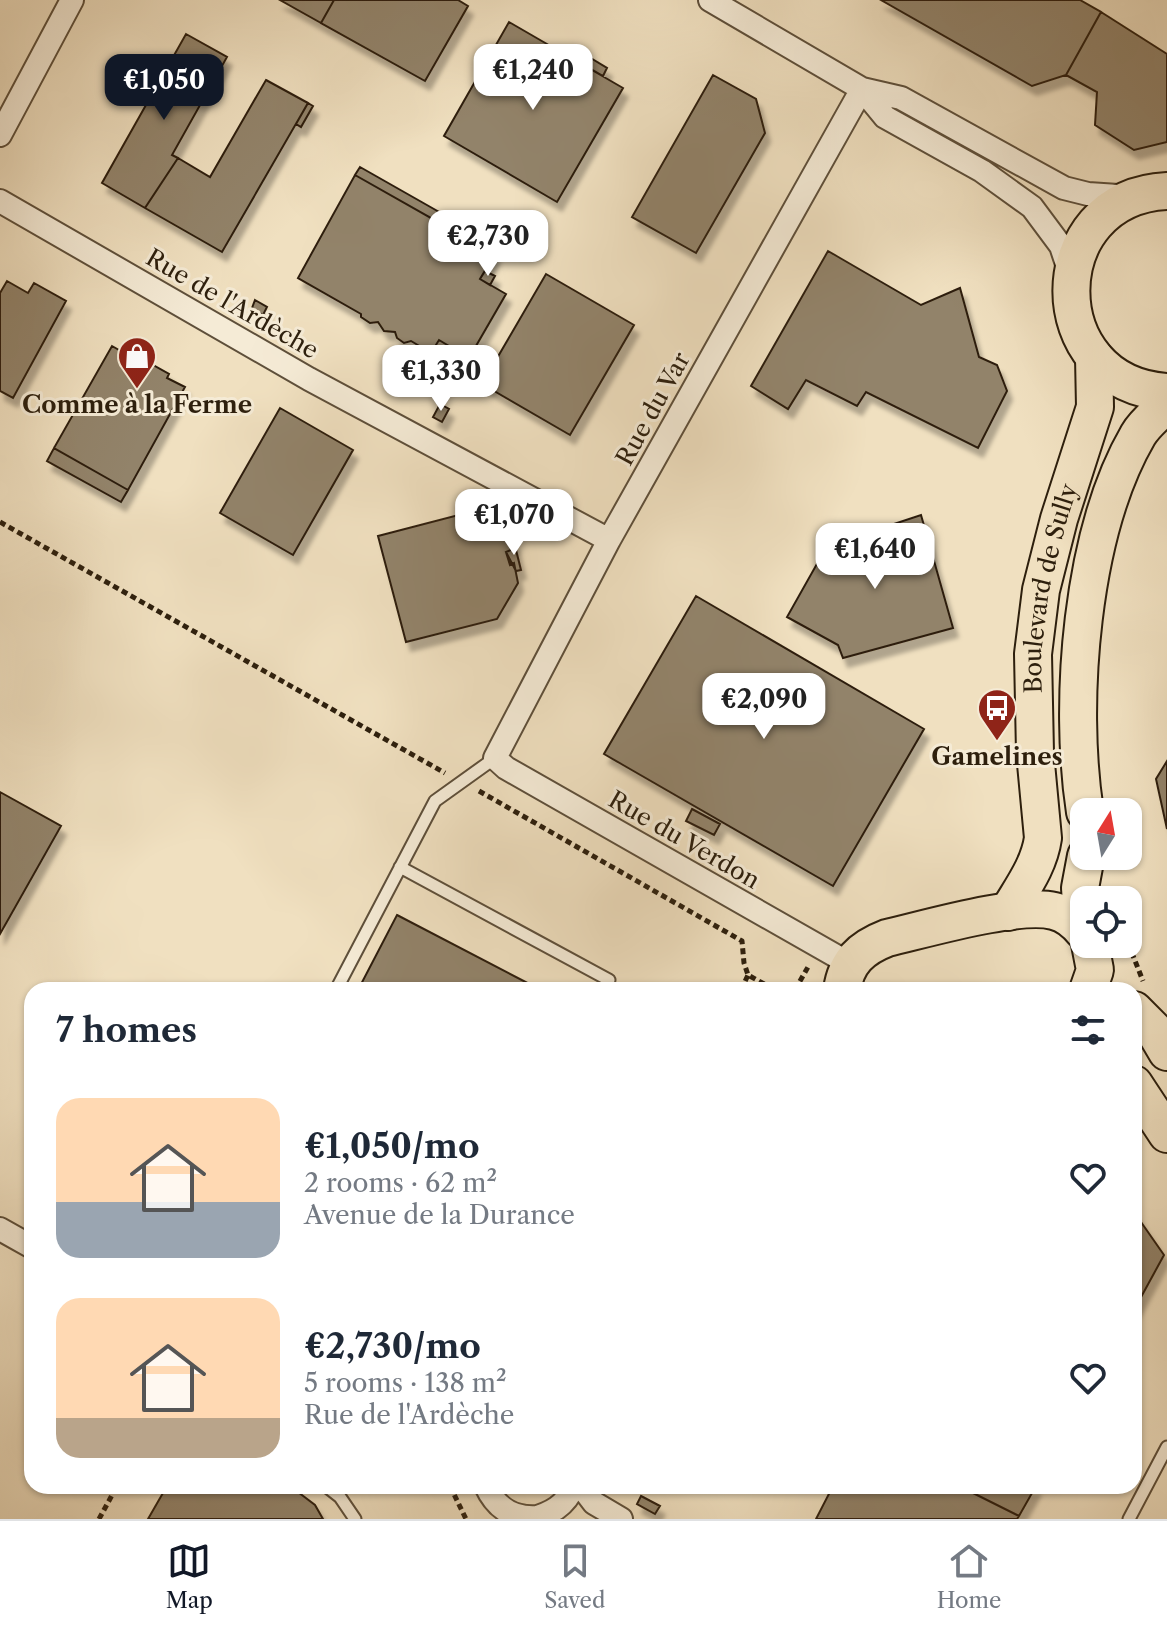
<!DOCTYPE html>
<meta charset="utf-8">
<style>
:root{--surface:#fff;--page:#f2f2f3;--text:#1f2937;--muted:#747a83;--line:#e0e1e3;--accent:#111827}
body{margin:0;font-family:"Libre Caslon Text",serif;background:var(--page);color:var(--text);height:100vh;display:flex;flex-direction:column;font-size:30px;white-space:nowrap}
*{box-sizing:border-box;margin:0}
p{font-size:26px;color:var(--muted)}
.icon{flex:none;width:44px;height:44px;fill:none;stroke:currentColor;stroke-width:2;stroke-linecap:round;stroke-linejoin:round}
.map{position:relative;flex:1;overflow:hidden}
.side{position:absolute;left:24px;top:982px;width:1118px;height:512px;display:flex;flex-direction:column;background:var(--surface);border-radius:24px;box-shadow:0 2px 6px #0004}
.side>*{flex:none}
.needle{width:52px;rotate:11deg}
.controls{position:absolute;left:1070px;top:798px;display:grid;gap:16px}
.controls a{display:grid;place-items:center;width:72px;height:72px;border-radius:16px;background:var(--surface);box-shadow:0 2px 6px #0004;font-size:40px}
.price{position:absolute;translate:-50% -68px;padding:0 18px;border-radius:16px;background:#fff;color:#222;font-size:26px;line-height:52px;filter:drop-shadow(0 2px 4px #0008)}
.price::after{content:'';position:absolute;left:50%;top:48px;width:24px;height:18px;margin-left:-12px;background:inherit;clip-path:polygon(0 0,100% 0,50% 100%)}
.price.active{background:var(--accent);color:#fff}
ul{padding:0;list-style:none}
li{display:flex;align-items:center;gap:24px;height:200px;padding:0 32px}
li span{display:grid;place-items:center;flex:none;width:224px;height:160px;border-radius:24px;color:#555}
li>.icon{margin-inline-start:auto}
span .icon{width:96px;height:96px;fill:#fffc;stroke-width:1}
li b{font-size:34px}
h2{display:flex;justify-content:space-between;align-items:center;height:96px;padding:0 32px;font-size:34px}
.dock{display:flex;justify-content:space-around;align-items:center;height:112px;border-top:2px solid var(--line);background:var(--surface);font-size:22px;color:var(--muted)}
.dock a{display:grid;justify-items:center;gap:4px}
.dock .active{color:var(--accent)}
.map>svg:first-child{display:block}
.building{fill:#92836a;stroke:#2d1f0d;stroke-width:2;filter:url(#shadow)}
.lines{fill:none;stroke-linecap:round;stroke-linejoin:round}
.lane-casing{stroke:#5e4f3a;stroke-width:15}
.street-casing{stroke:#5e4f3a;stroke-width:26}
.primary-casing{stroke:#2d1f0d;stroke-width:40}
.path{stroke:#2d1f0d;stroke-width:5;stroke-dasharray:6 4;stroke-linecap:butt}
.lane{stroke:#f5ebd6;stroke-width:11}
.street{stroke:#f5ebd6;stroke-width:22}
.primary{stroke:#f0e0c0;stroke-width:36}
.labels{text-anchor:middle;stroke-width:6;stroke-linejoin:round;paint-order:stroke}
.street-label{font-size:24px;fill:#2d1f0d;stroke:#f5ebd6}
.poi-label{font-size:24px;font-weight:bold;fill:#2d1f0d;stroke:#f5ebd6}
</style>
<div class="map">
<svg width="1167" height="1519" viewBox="0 0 1167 1519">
<defs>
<filter id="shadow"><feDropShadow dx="5" dy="9" stdDeviation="2" flood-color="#0004"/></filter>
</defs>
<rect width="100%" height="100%" fill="#f0e0c0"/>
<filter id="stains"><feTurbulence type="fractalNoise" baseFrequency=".0025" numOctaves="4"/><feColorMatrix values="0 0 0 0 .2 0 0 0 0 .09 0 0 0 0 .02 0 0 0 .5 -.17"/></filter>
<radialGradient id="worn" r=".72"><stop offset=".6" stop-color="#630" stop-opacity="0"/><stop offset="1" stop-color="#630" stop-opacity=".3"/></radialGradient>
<path class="building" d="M280,0H334L321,23Z
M334,0H458L468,6L425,81L321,23Z
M881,0H1080L1101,12L1066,75L1032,86Z
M1101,12L1167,54V142L1134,150L1095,125L1097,92L1066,75Z
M509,22L623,88L557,202L444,136Z
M186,34L227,57L172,155L178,158L145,208L102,183Z
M584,54L607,68L603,76L579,62Z
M713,75L756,99L765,133L696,253L632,217Z
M266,80L308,103L222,252L145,208L178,158L210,177Z
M308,103L313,106L301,127L296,124Z
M360,167L492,242L487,250L355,175Z
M355,175L495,254L480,279L506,294L469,358L439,340L431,353L411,341L404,343L397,338L395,332L384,331L378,322L370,323L361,317V314L298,278Z
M828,251L921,305L960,288L979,357L997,365L1007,391L978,448L866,392L857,406L806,380L788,409L751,386Z
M485,271L495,276L490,285L480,279Z
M546,274L634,325L570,435L482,384Z
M7,281L28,293L34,283L66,301L13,398L0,391V293Z
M255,300L267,307L263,315L252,308Z
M439,340L469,358L461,371L431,353Z
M112,346L126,354L128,351L169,374L167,378L185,387L128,490L54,448Z
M440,404L449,409L442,422L433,417Z
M280,408L353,450L293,555L220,513Z
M54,448L128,490L121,502L47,461Z
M470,512L506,532L511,550L506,552L510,565L514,563L518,583L497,619L406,642L378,536Z
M921,515L953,628L843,658L838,645L787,617L827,546Z
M514,542L521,570L516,571L506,552L511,550L509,543Z
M696,596L924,729L833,886L604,754Z
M1167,761V829L1156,779Z
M0,792L61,826L0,934Z
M692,809L720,824L714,835L686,821Z
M397,915L541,990H358Z
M1134,1212L1164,1255L1134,1310Z
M167,1486H290L315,1505L323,1519H148Z
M833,1486H959L1019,1516L1017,1519H816Z
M959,1486H1036L1019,1516Z
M641,1496L660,1506L655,1514L637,1504Z"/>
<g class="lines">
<g class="lane-casing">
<path id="lane" d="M400,867L609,980
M336,990L435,801L495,758
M326,1486L340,1497L355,1519
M1129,1519L1167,1447"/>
</g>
<g class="street-casing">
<path id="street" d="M710,0L862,89L901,98L1064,188L1088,194L1133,197
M862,89L885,117L982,171L1032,207L1061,246L1070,273
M0,135L72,0
M0,201L309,379L609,540
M850,964L506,768L495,758L609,540L862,89
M0,1229L32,1247
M486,1486C496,1508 513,1519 538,1517
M581,1486L594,1503L621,1519
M531,1519C552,1513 565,1506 574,1486"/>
</g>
<g class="primary-casing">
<g id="primary">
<path d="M1167,191C1040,197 1039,384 1167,392"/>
<path d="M1085,812C1068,702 1081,533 1138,435C1145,423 1157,414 1167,404"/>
<path id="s1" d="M1008,912C1022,888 1039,866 1043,838L1035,753L1033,654L1041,590L1059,519L1095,407L1094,357"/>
<path d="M1083,930L1080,888L1086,856"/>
<path d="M842,990C846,962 861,948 887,938C926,929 1018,902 1054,911C1067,914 1076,922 1084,932"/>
<path d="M1088,990L1095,970L1090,944"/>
<path d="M1134,1010L1154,1030L1167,1052"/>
<path d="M1134,1084L1167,1134"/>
</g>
</g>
<path class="path" d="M0,522L445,773
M479,791L742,941L744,963L748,975L775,990
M1128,943L1143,981
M741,990L748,975
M795,990L808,967
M450,1486L466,1519
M99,1519L117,1486"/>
<use href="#lane" class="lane"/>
<use href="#street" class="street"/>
<use href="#primary" class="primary"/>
</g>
<defs>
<g id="shop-pin" transform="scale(2)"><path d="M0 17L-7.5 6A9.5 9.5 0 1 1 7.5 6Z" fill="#8f2418" stroke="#f5ebd6"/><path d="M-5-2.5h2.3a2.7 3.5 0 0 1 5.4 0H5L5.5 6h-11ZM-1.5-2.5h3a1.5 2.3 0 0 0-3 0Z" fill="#fff"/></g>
<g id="bus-pin" transform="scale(2)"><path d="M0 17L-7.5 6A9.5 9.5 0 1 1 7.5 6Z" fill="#8f2418" stroke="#f5ebd6"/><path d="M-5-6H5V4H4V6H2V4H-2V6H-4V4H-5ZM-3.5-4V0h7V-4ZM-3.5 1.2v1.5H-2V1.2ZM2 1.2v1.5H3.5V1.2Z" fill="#fff"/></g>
</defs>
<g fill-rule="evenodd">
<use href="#shop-pin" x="137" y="356"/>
<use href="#bus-pin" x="997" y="708"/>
</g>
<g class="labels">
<g class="street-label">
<text transform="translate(232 304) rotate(30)" y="8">Rue de l'Ardèche</text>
<text transform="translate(653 409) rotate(-61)" y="8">Rue du Var</text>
<text dy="8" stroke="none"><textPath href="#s1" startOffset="334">Boulevard de Sully</textPath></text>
<text transform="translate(684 840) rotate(30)" y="8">Rue du Verdon</text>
</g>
<g class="poi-label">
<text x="137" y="413">Comme à la Ferme</text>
<text x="997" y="765">Gamelines</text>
</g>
</g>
<rect width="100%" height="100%" filter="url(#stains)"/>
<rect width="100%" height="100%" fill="url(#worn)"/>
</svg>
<div class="controls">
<a><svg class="needle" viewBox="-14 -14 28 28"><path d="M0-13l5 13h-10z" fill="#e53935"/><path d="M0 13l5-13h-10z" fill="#747a83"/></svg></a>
<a><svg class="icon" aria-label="locate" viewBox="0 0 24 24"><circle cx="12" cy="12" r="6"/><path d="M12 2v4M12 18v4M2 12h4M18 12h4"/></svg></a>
</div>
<b class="price" style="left:533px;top:112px">€1,240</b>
<b class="price active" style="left:164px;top:122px">€1,050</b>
<b class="price" style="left:488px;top:278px">€2,730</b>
<b class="price" style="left:441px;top:413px">€1,330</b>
<b class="price" style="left:514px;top:557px">€1,070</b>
<b class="price" style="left:875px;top:591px">€1,640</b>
<b class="price" style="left:764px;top:741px">€2,090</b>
<section class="side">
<h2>7 homes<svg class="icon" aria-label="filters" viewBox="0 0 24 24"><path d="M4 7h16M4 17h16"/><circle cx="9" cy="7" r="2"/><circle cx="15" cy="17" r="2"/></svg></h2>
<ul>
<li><span style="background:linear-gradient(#ffd9b3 65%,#9aa5b1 0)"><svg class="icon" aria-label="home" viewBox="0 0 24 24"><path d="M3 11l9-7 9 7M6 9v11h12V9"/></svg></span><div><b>€1,050/mo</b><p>2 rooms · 62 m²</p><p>Avenue de la Durance</p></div><svg class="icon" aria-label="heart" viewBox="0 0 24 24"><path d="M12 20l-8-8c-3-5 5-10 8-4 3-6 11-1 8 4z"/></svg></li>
<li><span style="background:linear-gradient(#ffd9b3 75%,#b9a48a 0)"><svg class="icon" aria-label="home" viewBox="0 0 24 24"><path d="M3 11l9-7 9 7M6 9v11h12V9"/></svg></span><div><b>€2,730/mo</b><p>5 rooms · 138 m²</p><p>Rue de l'Ardèche</p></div><svg class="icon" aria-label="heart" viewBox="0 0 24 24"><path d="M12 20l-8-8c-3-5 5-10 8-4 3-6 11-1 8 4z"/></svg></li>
</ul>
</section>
</div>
<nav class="dock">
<a class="active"><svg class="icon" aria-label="map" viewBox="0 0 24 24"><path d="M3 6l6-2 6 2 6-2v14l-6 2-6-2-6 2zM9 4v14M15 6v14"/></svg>Map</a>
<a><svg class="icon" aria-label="saved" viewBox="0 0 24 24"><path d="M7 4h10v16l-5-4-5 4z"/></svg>Saved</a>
<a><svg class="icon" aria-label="home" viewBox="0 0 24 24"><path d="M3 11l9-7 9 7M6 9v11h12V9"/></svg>Home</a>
</nav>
